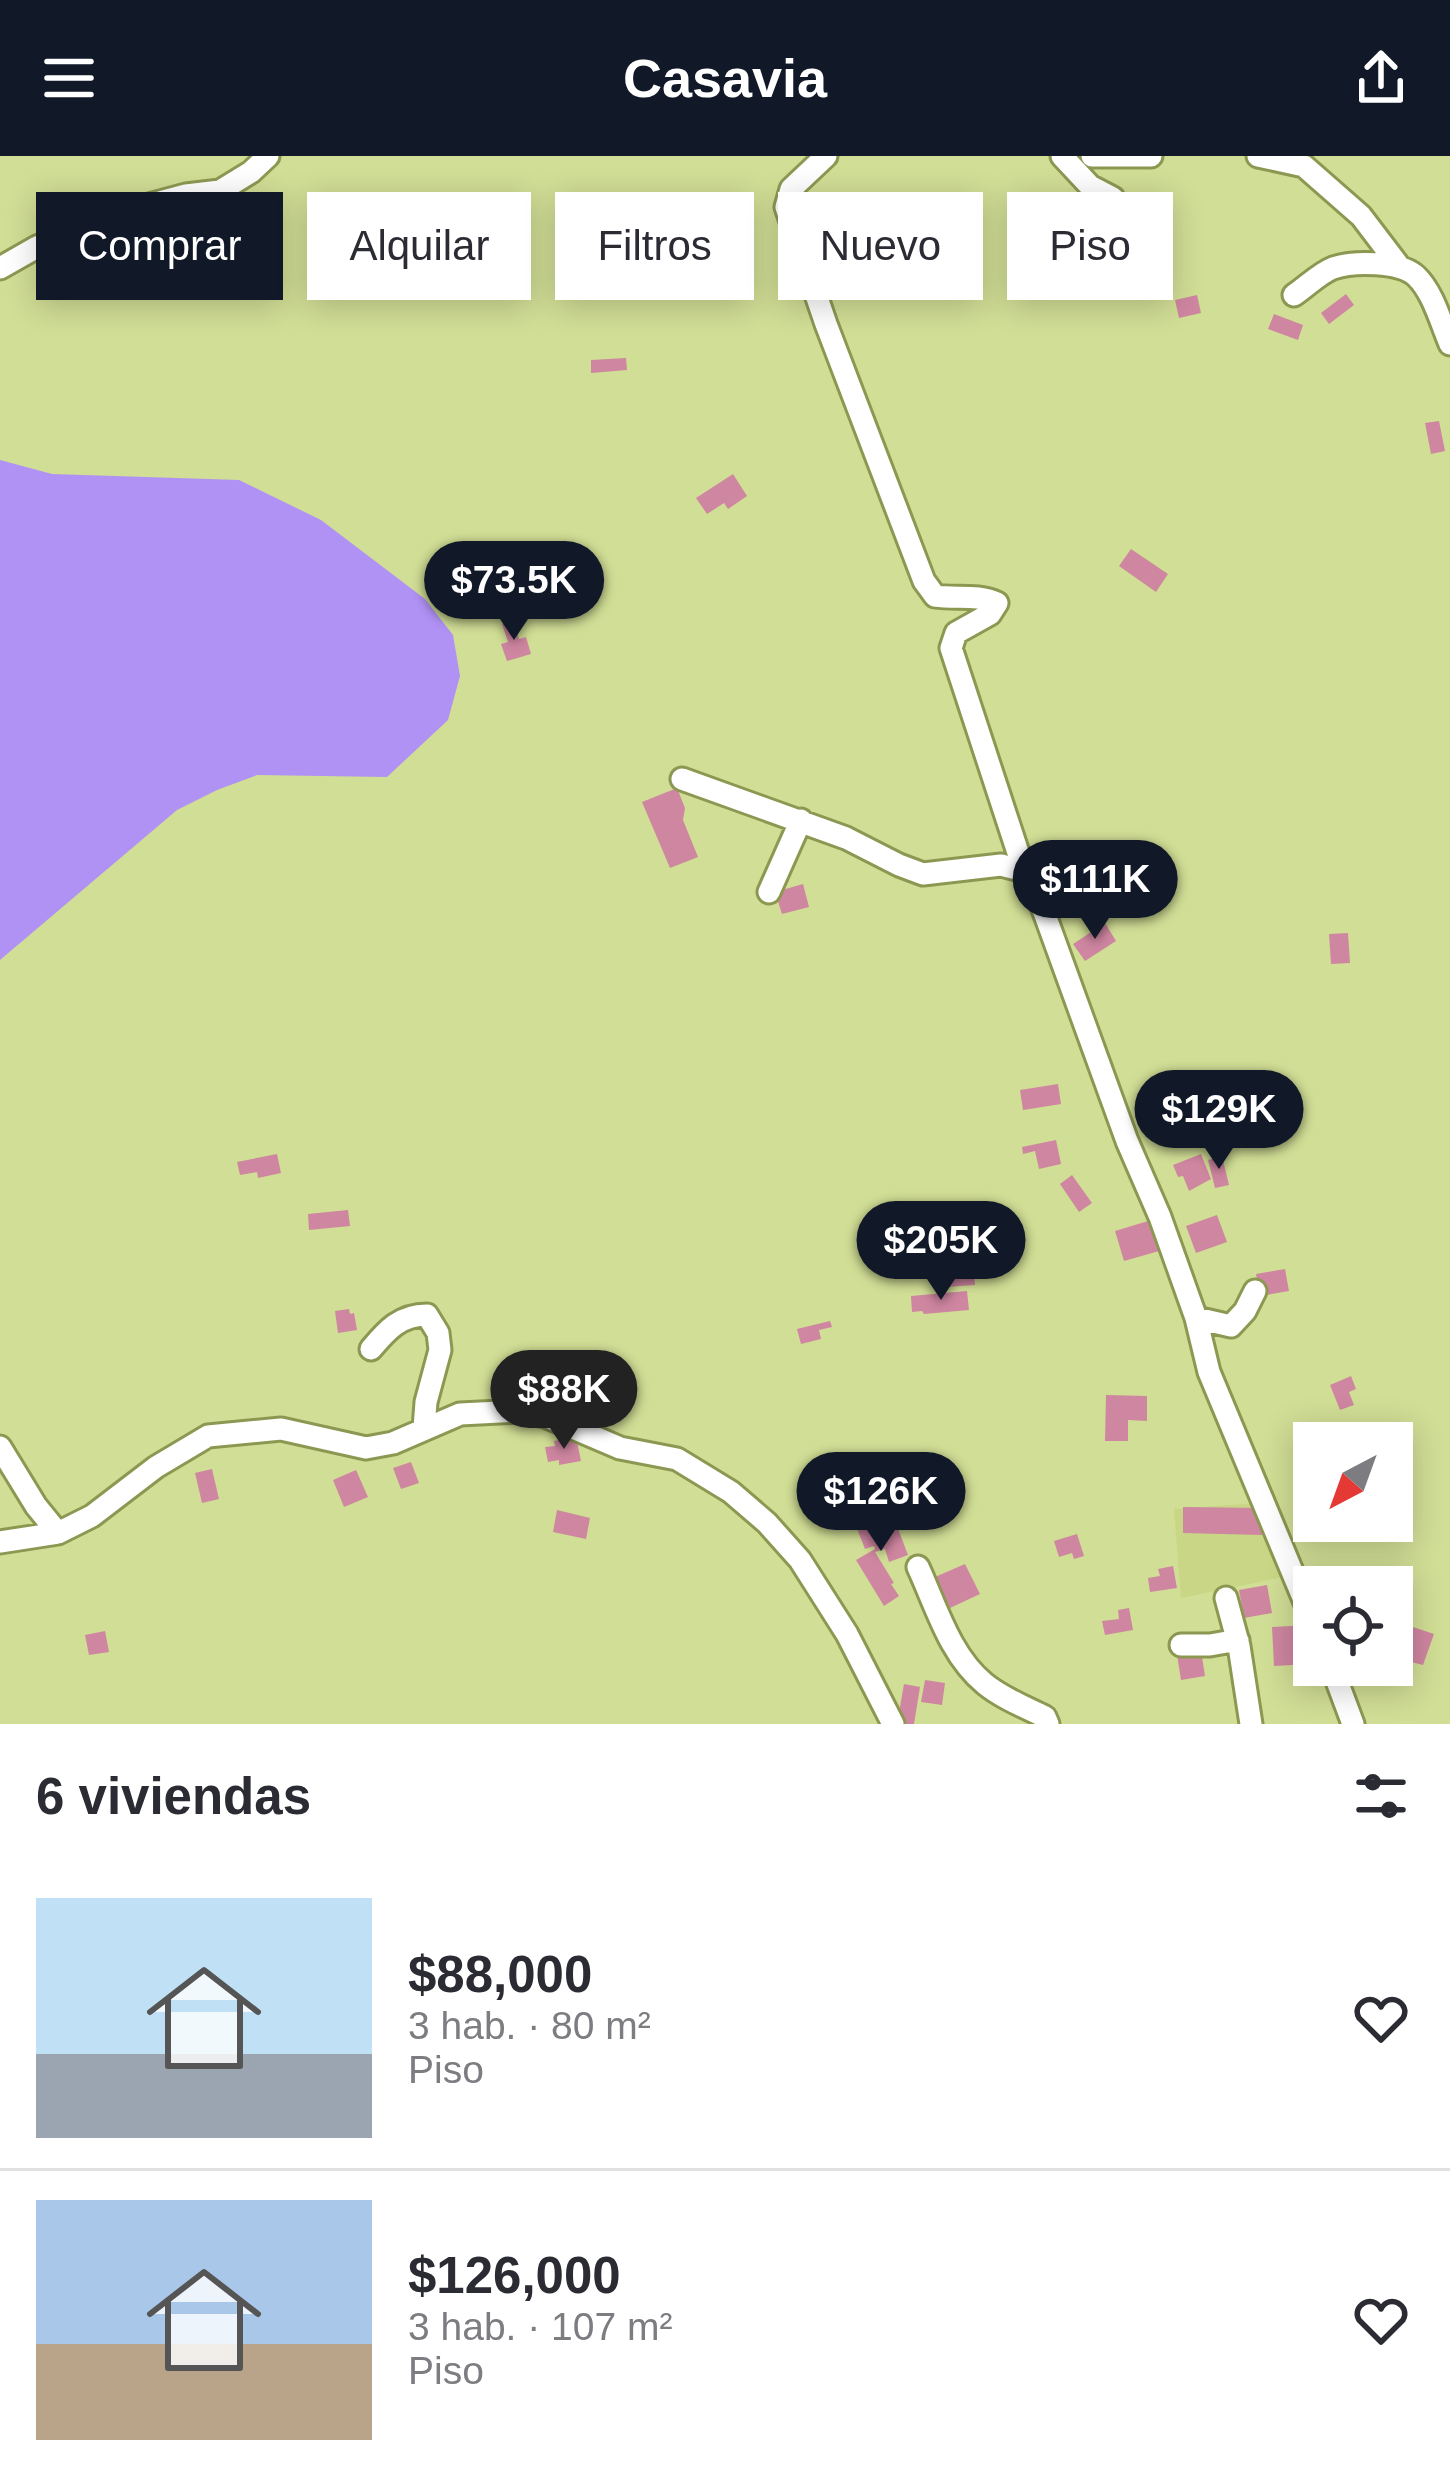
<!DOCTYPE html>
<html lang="es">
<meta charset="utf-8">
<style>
:root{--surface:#fff;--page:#f2f2f3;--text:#2b2b33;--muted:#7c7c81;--line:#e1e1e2;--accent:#111827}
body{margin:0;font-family:Helvetica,sans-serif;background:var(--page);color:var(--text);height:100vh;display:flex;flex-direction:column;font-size:45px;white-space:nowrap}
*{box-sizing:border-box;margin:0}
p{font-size:39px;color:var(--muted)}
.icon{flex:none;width:66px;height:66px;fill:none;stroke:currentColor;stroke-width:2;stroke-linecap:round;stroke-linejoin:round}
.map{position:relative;height:1568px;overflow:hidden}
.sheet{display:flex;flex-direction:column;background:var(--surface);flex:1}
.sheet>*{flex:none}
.hud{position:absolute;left:36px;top:36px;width:1380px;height:108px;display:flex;gap:24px}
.needle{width:78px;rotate:221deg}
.fabs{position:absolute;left:1293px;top:1266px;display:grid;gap:24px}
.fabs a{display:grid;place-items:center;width:120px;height:120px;border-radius:0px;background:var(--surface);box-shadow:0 6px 30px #0003;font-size:60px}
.price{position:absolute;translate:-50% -102px;padding:0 27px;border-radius:42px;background:var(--accent);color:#fff;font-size:39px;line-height:78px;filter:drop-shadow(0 3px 6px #0008)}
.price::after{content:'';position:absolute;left:50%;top:72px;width:36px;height:27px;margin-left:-18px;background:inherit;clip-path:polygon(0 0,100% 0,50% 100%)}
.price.on{background:#222;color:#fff}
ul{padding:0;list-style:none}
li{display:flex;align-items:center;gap:36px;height:300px;padding:0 36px}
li+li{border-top:3px solid var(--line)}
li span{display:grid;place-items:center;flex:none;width:336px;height:240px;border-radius:0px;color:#555}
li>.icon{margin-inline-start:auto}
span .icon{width:144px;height:144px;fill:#fffc;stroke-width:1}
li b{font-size:51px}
h2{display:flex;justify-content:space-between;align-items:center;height:144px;padding:0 36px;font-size:51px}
.pill{padding:0 42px;border-radius:0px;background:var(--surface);box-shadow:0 6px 30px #0003;font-size:42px;line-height:108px}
.pill.on{background:var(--accent);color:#fff}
header{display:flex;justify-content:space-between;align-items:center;height:156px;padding:0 36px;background:var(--accent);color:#fff;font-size:54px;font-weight:700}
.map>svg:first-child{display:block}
.built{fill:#c8d685}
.green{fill:#b091f4}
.building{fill:#cf86a0}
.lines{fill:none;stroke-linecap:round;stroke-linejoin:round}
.minor-casing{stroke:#8c9852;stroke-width:27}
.minor{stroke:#fff;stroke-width:21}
</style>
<header><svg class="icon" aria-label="menu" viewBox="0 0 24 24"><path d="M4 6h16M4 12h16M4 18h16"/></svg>Casavia<svg class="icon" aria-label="share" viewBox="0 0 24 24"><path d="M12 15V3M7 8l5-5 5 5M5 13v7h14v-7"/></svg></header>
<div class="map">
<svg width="1450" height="1568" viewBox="0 0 1450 1568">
<rect width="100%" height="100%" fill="#d1de95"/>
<path class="built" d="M1258,1347L1288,1420L1181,1442L1174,1353Z"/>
<path class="green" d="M0,304L52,318L239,324L321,364L425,443L453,479L460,520L448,564L387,621L257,619L217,634L177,654L0,804Z"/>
<path class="building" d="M1109,47L1130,50L1129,60L1137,61V67L1107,64Z
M1346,138L1354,149L1329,168L1321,157Z
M1197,139L1201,157L1179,162L1175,144Z
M1274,158L1303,169L1298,184L1268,173Z
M626,202L627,214L591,217V204Z
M1439,265L1445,295L1431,298L1425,267Z
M733,318L747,340L728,353L724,347L707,358L696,342Z
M1131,393L1168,418L1156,436L1119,410Z
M514,464L519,483L526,481L531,498L507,505L501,488L508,486L502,468Z
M677,632L685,652L683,664L698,701L670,712L642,646Z
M803,728L809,751L782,758L775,736Z
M1105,767L1116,785L1085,805L1073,788Z
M1348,777L1350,807L1331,808L1329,778Z
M1058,928L1061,948L1023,954L1020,934Z
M1056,984L1061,1008L1039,1013L1035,995L1023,998L1022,991Z
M277,998L281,1017L258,1022L257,1016L240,1019L237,1006Z
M1201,998L1211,1023L1189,1035L1183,1020L1178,1021L1173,1009Z
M1222,1000L1229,1029L1215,1032L1208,1004Z
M1072,1019L1092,1047L1079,1056L1060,1028Z
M348,1054L350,1070L309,1074L308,1058Z
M1217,1059L1227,1086L1196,1097L1186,1070Z
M1158,1062L1166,1093L1124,1105L1115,1075Z
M972,1099L975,1129L946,1131L944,1101Z
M1285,1113L1289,1135L1260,1140L1256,1118Z
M967,1135L969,1154L924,1158L922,1155L912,1156L911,1140Z
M349,1153L350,1158L354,1157L357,1174L338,1177L335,1155Z
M830,1165L832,1171L819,1174L821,1183L801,1188L797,1173Z
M1351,1220L1356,1233L1349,1236L1354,1249L1340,1254L1330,1229Z
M1106,1239L1147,1240V1265L1128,1264V1285H1105Z
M576,1281L581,1305L559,1309V1304L548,1306L545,1291L555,1290L554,1285Z
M411,1306L419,1327L401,1333L393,1312Z
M212,1313L219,1343L202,1347L195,1317Z
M356,1314L368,1341L344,1351L333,1324Z
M876,1329L878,1337L872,1338L873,1346L884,1344L886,1359L861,1363L856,1332Z
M1183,1351L1263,1352L1262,1379L1183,1377Z
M557,1354L590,1362L586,1383L553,1376Z
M892,1357L908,1399L889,1406L885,1393L875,1396L894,1427L891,1428L899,1440L884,1450L856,1404L875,1393L874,1390L865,1393L856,1370Z
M1077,1378L1084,1400L1074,1403L1072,1397L1059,1401L1054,1385Z
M965,1408L980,1438L950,1452L935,1421Z
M1173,1410L1177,1432L1150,1436L1148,1422L1160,1420L1158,1413Z
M1267,1429L1272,1457L1244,1462L1239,1434Z
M1129,1452L1133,1474L1105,1479L1102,1465L1119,1463L1118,1454Z
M1392,1464L1434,1478L1423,1509L1392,1501Z
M1309,1469L1311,1508L1274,1510L1272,1471Z
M105,1475L109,1496L89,1499L85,1479Z
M1201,1494L1205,1520L1181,1524L1177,1499Z
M925,1524L945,1527L942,1549L921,1546Z
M904,1528L920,1531L914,1568H897Z"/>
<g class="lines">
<g class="minor-casing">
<path id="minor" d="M826,0L791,33L786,51L826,168L924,425L935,440C956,443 978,438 997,447L990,458L956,477L951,492L1024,715
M1062,0L1090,30L1113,42
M1092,0H1151
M1258,0L1304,10L1361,60L1399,110
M0,112L37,91L104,61L186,39L220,35L251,16L268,0
M1294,139C1306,131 1320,117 1333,112C1353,105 1400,105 1416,120C1433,136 1441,167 1450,188
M682,623L846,682L899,709L923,718L1001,709L1024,715L1036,734L1127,985L1160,1061L1196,1162L1209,1216L1314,1468
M769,736L801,664
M1196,1162L1231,1170L1245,1155L1255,1135
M371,1193C387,1174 400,1159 427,1159L438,1177L440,1194L426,1246L424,1272
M0,1291L36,1350L58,1377
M0,1386L58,1377L92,1360L156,1311L208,1280L281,1273L366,1292L393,1287L460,1258L521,1255L545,1260L620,1292L677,1303L731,1336L767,1367L800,1404L847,1478L893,1568
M918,1411C936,1450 950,1500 985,1528C1002,1542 1025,1551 1045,1561L1048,1568
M1226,1442L1239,1490L1251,1568
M1181,1489H1210L1238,1484
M1331,1509L1353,1568"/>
</g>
<use href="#minor" class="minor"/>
</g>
</svg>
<div class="fabs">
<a><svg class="needle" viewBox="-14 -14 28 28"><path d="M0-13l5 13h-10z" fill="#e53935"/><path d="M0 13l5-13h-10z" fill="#7c7c81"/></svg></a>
<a><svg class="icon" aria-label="locate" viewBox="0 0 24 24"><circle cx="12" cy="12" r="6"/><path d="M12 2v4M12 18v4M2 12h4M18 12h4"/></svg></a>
</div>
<b class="price" style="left:514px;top:487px">$73.5K</b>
<b class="price" style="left:1095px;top:786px">$111K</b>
<b class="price" style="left:1219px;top:1016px">$129K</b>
<b class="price" style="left:941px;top:1147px">$205K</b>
<b class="price on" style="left:564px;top:1296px">$88K</b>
<b class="price" style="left:881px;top:1398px">$126K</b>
<div class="hud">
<a class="pill on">Comprar</a>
<a class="pill">Alquilar</a>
<a class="pill">Filtros</a>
<a class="pill">Nuevo</a>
<a class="pill">Piso</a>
</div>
</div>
<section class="sheet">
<h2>6 viviendas<svg class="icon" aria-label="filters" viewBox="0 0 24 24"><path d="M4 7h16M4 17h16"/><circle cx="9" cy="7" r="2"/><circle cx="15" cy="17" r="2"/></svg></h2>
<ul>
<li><span style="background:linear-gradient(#bfe0f5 65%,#9aa5b1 0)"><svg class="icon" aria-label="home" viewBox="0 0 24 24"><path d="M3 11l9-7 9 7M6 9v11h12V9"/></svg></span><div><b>$88,000</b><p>3 hab. · 80 m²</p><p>Piso</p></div><svg class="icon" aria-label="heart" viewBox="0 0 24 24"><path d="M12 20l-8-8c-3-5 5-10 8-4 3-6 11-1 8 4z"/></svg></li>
<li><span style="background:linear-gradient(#a9c7e8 60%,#b9a48a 0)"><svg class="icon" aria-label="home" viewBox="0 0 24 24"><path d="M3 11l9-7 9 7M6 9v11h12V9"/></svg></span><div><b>$126,000</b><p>3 hab. · 107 m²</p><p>Piso</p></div><svg class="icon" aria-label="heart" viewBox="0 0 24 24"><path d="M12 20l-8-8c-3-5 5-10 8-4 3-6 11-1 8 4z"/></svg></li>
</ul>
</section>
